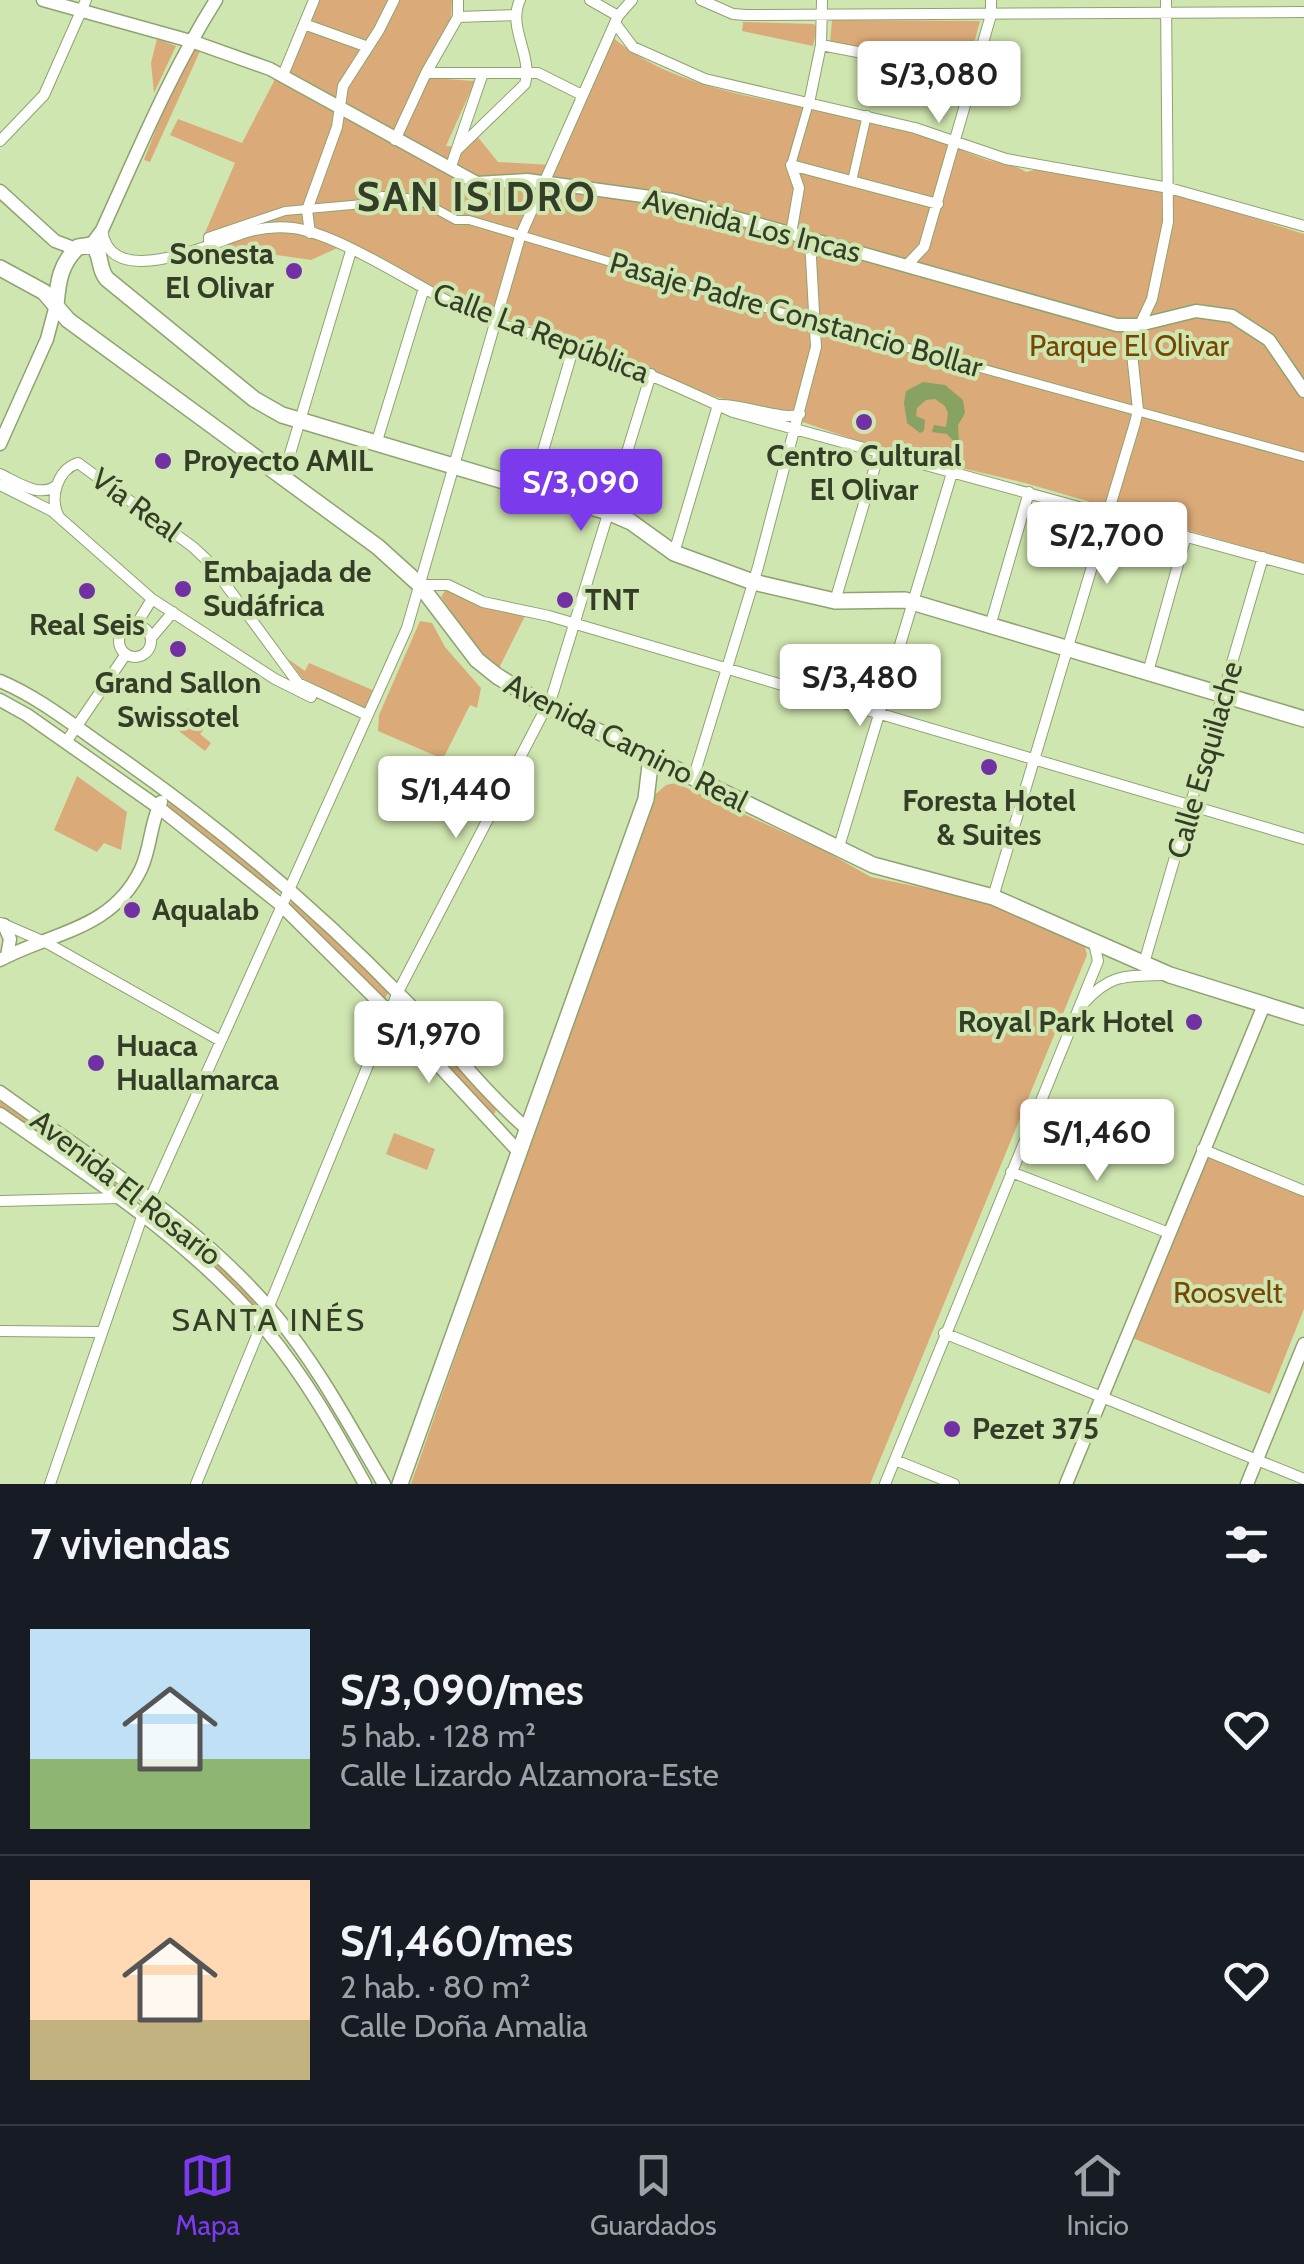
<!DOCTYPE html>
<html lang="es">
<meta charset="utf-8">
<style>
:root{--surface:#171b24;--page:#242831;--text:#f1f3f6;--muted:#9ea1a6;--line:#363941;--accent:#7c3aed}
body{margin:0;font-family:Cabin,sans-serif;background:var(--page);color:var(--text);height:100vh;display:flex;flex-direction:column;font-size:38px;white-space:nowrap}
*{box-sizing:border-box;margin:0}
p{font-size:32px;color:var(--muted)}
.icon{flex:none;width:55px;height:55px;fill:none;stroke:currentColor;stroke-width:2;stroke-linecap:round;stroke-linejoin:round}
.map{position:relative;height:1484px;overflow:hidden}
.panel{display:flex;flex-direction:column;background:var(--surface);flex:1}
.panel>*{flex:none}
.price{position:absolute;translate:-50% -85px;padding:0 22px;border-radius:10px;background:#fff;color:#222;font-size:32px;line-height:65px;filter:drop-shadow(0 2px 5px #0008)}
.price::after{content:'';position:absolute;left:50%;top:60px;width:30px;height:22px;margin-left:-15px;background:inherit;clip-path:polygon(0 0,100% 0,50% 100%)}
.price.selected{background:var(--accent);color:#fff}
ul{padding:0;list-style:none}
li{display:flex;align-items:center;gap:30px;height:250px;padding:0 30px}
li+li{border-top:2px solid var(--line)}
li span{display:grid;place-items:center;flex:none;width:280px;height:200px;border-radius:0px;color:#555}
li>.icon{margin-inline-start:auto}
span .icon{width:120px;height:120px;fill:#fffc;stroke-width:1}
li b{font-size:42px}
h2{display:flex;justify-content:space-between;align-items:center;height:120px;padding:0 30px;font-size:42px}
.tab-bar{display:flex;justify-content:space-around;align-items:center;height:140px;border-top:2px solid var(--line);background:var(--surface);font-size:28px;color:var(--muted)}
.tab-bar a{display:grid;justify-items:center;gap:5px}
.tab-bar .selected{color:var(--accent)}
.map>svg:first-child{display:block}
.green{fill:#dbaa79}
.water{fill:#88a262}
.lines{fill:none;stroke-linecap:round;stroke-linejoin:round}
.pedestrian-casing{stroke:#8ea370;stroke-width:10}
.minor-casing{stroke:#8ea370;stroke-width:12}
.tertiary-casing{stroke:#8ea370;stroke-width:15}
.secondary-casing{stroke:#8ea370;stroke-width:18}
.pedestrian{stroke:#fff;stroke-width:8}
.minor{stroke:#fff;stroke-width:10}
.tertiary{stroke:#fff;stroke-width:12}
.secondary{stroke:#fff;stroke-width:15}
.poi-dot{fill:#7230a5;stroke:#d0e6b0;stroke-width:4}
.labels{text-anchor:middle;stroke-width:8;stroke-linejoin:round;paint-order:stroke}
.street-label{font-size:30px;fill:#343d27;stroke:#d0e6b0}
.poi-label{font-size:30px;font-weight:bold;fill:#343d27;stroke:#d0e6b0;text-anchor:start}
.park-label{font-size:30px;fill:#774600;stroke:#d0e6b0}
.neighbourhood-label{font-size:32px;letter-spacing:2.5px;fill:#343d27;stroke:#d0e6b0}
.district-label{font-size:40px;font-weight:bold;letter-spacing:2.5px;fill:#343d27;stroke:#d0e6b0}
</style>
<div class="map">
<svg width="1304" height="1484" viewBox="0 0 1304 1484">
<rect width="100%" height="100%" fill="#d0e6b0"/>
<path class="green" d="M316,0H452L451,20L422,73L431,78L475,81L446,146L457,147L477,136L498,162L552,165L612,37C683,97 793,101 880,123C915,132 949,145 982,158C997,164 1012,163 1026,172L1039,169L1185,196L1304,234V564L1025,483L885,450L785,416L716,397L656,375L570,337L497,316L344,245L311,260L235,249L204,235L235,163L170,135L178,119L242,143Z
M832,20L980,21L967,69L830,43Z
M743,22L814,24L817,28L813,46L742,31Z
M157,39L176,46L154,93L151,63Z
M194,45L201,49L150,162L144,160L165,106Z
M446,589L526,614L498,670L487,662L441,597Z
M420,621L432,623L445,647L481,688L477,708L470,705L443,759L378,731L379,715Z
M288,659L305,671L309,663L375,691L365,709L302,678Z
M187,708L208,724L200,734L211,743L205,751L175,728Z
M77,776L127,812L121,850L104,843L97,852L54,830Z
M676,783L825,851L871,877L976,899L1084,944L1087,955L870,1484H411L651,798L666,785Z
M171,801H173L279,888L272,891L166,808Z
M293,899L389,991L384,1000L288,907Z
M405,1009L496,1109L495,1113L492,1115L400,1018Z
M0,1101L137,1197L133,1203L0,1110Z
M394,1133L435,1149L427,1170L386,1154Z
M1205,1154L1304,1194V1309L1270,1394L1130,1337Z
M155,1209L217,1261L258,1302L253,1307L150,1217Z"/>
<path class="water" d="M923,382L945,385L963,400L965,413L958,425L959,442H954L947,434L932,432L934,425L946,427L948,413L945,406L935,399L926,400L917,408L916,416L925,420L924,431L920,433L907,423L904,403L906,391Z"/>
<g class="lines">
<g class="pedestrian-casing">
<path id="pedestrian" d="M791,165L809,103
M852,181L867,115
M208,247V237L285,211L363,204L382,196L418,199L456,220H469L817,323L1304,457"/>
</g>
<g class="minor-casing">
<path id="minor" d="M590,0L618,16
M701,0L733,14L746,15L1304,12
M458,17L515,15
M615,23L633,47L705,79L915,128L1006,159L1169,188L1304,226
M304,24L368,47
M821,45L973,74
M426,73H538L582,95
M283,75L314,0
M809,103L821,45L822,0
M395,140L426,73L458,17V0
M0,141L44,95L86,0
M458,149L525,84C533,55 507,28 520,0
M791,165L938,204
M450,169L483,73
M102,230C110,293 213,242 247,232C261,228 278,226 293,228C341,234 423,291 471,313C507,329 548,337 586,351C637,368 685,390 733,412L1304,569
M310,233L307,210L337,127L343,86L379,30L394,0
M791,234L799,188L791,165
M907,265L924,247L991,15V0
M376,444L424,288
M0,474C17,482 40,499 57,485
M283,477L351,251
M0,485L52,511L152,599L275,679L311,697
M532,488L574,346
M59,517C49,498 57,470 78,463L193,547L209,562L298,683L367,715
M674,553L718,405C742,403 784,422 800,414
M420,585H448L483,602L549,616L1304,839
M835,601L879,453
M136,625L152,599
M119 641a16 16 0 1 1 32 0a16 16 0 1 1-32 0Z
M990,626L1029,492
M151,638L173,612
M1148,672L1186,536
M66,742L126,654
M693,779L758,567L816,347L810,240
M838,850L952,473
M993,897L1135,423L1138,410L1131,344L1152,299L1168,222L1166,0
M1,923L47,943L219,1040
M1144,963L1263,557
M1084,1003C1110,974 1125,976 1162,975
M1202,1149L1304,1191
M1011,1172L1169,1233
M0,1201L120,1198
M0,1331L101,1332
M944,1333L1304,1479
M895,1460L954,1484
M50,1484L143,1214L407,628L520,237L618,16L632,0
M196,1484L398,992L552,696L651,374
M885,1484L1098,961L1094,943"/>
</g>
<g class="tertiary-casing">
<path id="tertiary" d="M43,0L194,42L270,69L477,183L527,180L672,200L1117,325H1139L1196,311L1232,316L1269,340L1304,391
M0,191L55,241L76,249
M91,245L102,230C138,151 170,73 216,0
M0,444L47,339L56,305
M0,681C40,698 73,725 109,750C216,824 316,908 406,1001C447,1042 482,1090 526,1128
M0,700L27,715L158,807L280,904L389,1012L518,1151
M4,925L10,939L7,956
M0,960C52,932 112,930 141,869C151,848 150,823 161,802
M0,1092C95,1161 202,1226 277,1317C320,1369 350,1427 384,1484
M0,1114C94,1179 192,1242 266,1330C306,1378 335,1430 365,1484
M1066,1484L1264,1005
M1247,1484L1304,1344"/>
</g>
<g class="secondary-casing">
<path id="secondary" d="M0,268L44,292L68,320L378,547L420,585L477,660L497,676L548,707L873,865L993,897L1170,975L1304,1017
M56,305C58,282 60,264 78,247L92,245C103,254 97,268 107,279L254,399L282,415L608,512L631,522L674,553L753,582L835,601L905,600L1304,719
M400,1484L646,799L651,757"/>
</g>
<use href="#pedestrian" class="pedestrian"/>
<use href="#minor" class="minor"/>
<use href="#tertiary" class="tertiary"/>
<use href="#secondary" class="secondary"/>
</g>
<g class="poi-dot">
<circle cx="294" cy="271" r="10"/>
<circle cx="864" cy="422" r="10"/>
<circle cx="163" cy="461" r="10"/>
<circle cx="183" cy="589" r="10"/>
<circle cx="87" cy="591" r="10"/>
<circle cx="565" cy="600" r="10"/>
<circle cx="178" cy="649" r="10"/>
<circle cx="989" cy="767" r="10"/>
<circle cx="132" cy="910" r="10"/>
<circle cx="1194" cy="1022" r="10"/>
<circle cx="96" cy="1063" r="10"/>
<circle cx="952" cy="1429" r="10"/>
</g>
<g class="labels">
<g class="street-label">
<text transform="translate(752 226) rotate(14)" y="10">Avenida Los Incas</text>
<text transform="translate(796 315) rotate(16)" y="10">Pasaje Padre Constancio Bollar</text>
<text transform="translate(541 333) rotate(21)" y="10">Calle La República</text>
<text transform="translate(136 505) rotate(36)" y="10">Vía Real</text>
<text transform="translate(626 743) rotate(27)" y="10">Avenida Camino Real</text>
<text transform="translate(1205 760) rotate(-74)" y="10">Calle Esquilache</text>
<text transform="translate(126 1188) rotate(38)" y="10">Avenida El Rosario</text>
</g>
<g class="poi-label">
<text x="274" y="264" text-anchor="end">Sonesta<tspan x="274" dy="34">El Olivar</tspan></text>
<text x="864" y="466" text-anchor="middle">Centro Cultural<tspan x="864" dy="34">El Olivar</tspan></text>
<text x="183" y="471">Proyecto AMIL</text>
<text x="203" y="582">Embajada de<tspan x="203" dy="34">Sudáfrica</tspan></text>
<text x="585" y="610">TNT</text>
<text x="87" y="635" text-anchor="middle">Real Seis</text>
<text x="178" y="693" text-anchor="middle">Grand Sallon<tspan x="178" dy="34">Swissotel</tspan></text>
<text x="989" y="811" text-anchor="middle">Foresta Hotel<tspan x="989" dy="34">&amp; Suites</tspan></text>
<text x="152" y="920">Aqualab</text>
<text x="1174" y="1032" text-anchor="end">Royal Park Hotel</text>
<text x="116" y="1056">Huaca<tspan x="116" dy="34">Huallamarca</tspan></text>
<text x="972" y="1439">Pezet 375</text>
</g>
<g class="park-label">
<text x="1129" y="356">Parque El Olivar</text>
<text x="1228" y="1303">Roosvelt</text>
</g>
<g class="neighbourhood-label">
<text x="269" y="1331">SANTA INÉS</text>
</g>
<g class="district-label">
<text x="477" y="211">SAN ISIDRO</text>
</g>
</g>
</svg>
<b class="price" style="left:939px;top:126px">S/3,080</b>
<b class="price selected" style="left:581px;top:534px">S/3,090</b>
<b class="price" style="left:1107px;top:587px">S/2,700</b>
<b class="price" style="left:860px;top:729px">S/3,480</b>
<b class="price" style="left:456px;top:841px">S/1,440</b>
<b class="price" style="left:429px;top:1086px">S/1,970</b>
<b class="price" style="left:1097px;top:1184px">S/1,460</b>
</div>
<section class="panel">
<h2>7 viviendas<svg class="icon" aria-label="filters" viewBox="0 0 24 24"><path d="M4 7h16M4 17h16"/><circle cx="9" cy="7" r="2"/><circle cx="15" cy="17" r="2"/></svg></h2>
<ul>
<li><span style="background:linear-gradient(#bfe0f5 65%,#8fb573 0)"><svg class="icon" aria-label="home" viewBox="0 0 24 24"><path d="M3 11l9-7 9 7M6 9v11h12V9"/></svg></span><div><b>S/3,090/mes</b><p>5 hab. · 128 m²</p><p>Calle Lizardo Alzamora-Este</p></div><svg class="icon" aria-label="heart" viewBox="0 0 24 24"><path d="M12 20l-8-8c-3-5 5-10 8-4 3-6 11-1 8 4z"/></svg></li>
<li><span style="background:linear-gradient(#ffd9b3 70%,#c2b280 0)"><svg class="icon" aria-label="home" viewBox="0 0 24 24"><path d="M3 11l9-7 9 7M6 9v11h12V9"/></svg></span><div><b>S/1,460/mes</b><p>2 hab. · 80 m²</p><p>Calle Doña Amalia</p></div><svg class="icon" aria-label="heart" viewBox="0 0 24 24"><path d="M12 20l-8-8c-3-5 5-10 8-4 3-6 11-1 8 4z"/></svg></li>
</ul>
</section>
<nav class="tab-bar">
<a class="selected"><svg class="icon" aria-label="map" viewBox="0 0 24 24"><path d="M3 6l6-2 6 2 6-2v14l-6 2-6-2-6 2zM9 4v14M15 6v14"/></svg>Mapa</a>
<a><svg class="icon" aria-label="saved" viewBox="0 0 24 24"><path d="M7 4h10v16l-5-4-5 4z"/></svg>Guardados</a>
<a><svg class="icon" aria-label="home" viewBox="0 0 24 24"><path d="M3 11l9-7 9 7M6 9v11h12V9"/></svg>Inicio</a>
</nav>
